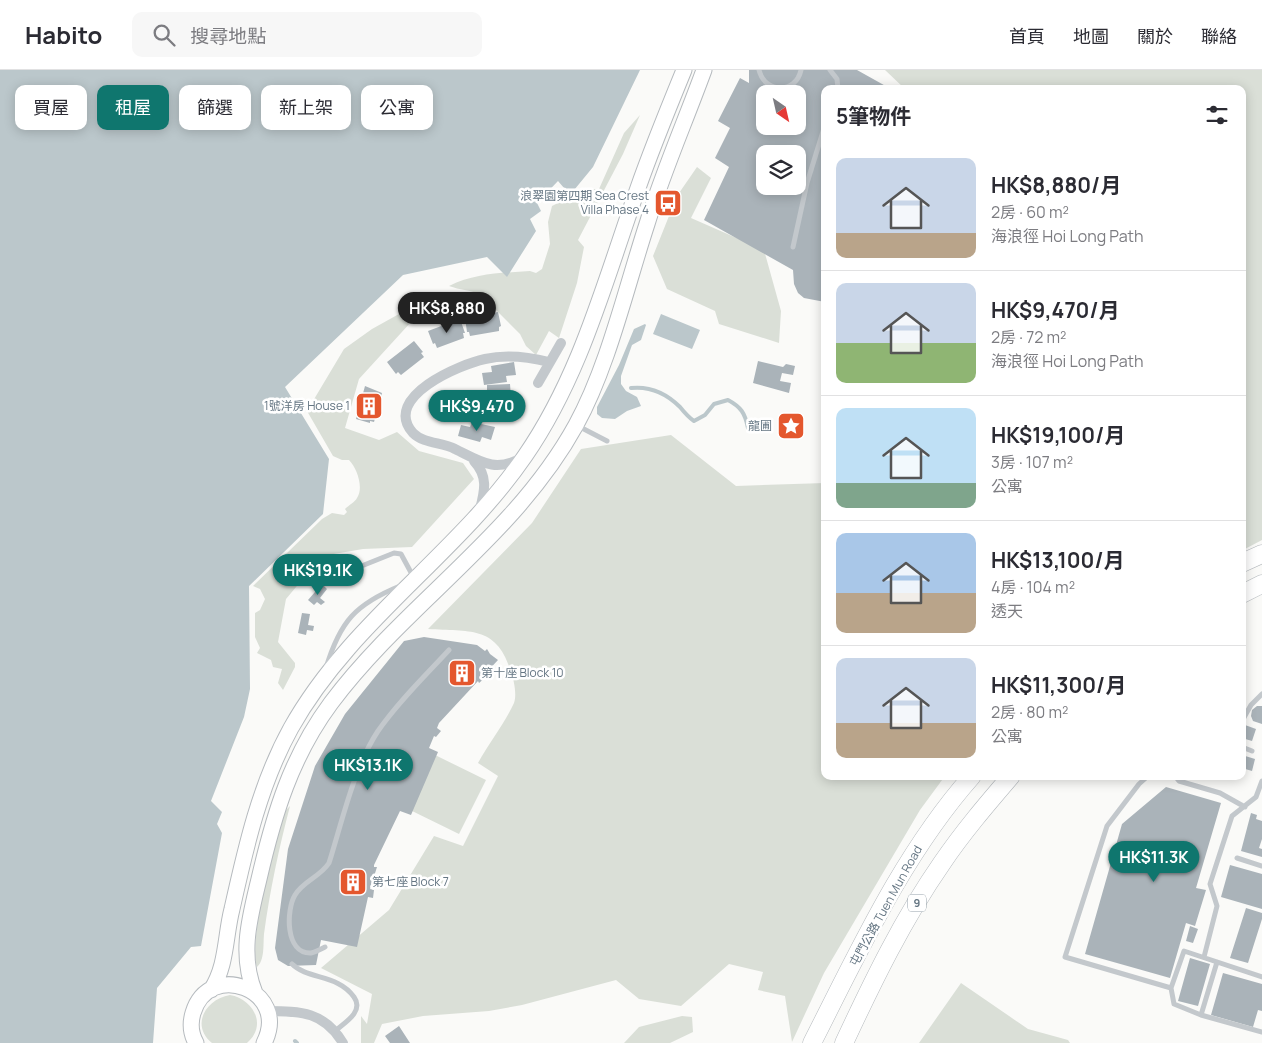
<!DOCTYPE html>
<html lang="zh-TW">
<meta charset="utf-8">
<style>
:root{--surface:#fff;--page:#f7f7f7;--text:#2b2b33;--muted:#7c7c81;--line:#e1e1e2;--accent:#0f766e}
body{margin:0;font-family:Manrope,"Noto Sans TC",sans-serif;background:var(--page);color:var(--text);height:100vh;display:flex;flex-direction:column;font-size:19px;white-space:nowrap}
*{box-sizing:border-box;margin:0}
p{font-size:16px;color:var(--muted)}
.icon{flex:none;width:28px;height:28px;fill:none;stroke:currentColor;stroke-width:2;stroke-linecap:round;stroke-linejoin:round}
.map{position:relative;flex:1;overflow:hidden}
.details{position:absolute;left:821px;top:15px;width:425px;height:695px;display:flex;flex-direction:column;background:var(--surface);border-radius:10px;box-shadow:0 2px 12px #0003}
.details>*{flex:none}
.banner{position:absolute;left:15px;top:15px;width:475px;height:45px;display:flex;gap:10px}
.needle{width:32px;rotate:146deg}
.tools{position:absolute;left:756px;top:15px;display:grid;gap:10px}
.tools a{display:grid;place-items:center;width:50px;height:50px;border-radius:10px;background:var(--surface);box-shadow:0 2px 12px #0003;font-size:25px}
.price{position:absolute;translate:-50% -42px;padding:0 11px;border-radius:18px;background:var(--accent);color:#fff;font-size:16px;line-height:32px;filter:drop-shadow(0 1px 2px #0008)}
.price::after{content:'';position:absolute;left:50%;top:30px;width:15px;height:11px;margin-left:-8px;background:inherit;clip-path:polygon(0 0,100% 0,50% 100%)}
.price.selected{background:#222;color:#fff}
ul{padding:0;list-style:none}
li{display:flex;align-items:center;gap:15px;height:125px;padding:0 15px}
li+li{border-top:1px solid var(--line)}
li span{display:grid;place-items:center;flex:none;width:140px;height:100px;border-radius:10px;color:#555}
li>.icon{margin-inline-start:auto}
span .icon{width:60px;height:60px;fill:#fffc;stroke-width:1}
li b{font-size:21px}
h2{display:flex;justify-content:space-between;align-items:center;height:60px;padding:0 15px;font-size:21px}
.pill{padding:0 18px;border-radius:10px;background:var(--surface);box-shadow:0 2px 12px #0003;font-size:18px;line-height:45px}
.pill.selected{background:var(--accent);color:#fff}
header{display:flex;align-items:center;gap:30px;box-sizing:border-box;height:70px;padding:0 25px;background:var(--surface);border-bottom:1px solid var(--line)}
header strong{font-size:24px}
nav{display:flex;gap:28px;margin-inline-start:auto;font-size:18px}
.search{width:350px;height:45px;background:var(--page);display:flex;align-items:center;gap:12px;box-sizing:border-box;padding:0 18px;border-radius:10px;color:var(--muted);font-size:19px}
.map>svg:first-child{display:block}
.green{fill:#dadfd7}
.water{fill:#bbc7cb}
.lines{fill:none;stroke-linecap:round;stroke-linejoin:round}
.stream{stroke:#bbc7cb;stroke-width:4}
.building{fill:#aab3b9;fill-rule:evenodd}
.primary-casing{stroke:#b5babe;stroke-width:17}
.motorway-casing{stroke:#b4b9bd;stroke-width:19}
.service{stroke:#c3c8cc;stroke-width:5}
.minor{stroke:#c3c8cc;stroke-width:10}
.primary{stroke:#fff;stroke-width:15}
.motorway{stroke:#fff;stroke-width:18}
.labels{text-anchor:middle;stroke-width:5;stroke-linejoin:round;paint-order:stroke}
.shield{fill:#fff;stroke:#939fa8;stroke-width:1}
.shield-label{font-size:11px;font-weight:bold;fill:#657683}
.poi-label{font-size:12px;fill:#657683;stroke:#fff;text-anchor:end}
.street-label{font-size:12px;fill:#657683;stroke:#fff}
</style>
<header>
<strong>Habito</strong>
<div class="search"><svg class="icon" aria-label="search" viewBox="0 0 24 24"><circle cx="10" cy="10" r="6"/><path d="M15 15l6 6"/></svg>搜尋地點</div>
<nav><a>首頁</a><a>地圖</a><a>關於</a><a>聯絡</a></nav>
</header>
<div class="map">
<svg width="1262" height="973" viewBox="0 0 1262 973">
<rect width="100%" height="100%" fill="#fafaf8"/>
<path class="green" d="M885,0H1262V470L1243,480L1242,19H905Z
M640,45L623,84L578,170L584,177L577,213L559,268L549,261L536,285L526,276L520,264L480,224C470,220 460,220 449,216C475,203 501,203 530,201L536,203L542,199L550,174L548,152L552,136L586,119H599L624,63Z
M697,97L711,108L691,148L764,180L781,241L779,273L719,254L715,241L667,219L653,186L677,126Z
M417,234L422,240L359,309L345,358L379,370L397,362L419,381L463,393L474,409L412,477L363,479L322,486L286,529L278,572L295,593V597L283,620L278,613L282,599L273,597L271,590L257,583L260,578L255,567V543L260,540L265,529L260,519L253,516L322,449L332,443L344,445L347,442L345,439C349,435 355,432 357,428C364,418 357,398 349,390H342L333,386L307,341L344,279L372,259Z
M671,365L736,416L825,413V706H945L920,740L824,903L792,972L785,926L758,920L763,902L729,894L681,936L639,929L616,910L522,935L489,941L423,946L382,954L374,973H361V946L367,954L372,924L321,898L389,840L434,766L463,776L498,706L478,693C489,673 505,653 514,633C517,625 514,610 511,602C497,555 470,562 428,559L532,453L581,379Z
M435,685L486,710L459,764L408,739Z
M290,736C279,778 270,820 264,864C263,874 265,890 257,897C248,869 275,774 283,743Z
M961,913L1028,959L1068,970L1070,973H919Z
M230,925C253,929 268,955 247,973H212C190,955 206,929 230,925Z
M682,946L692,947L693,962L670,973H624L639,957Z"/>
<path class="water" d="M0,0H640L593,97L570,125L558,111L537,133L541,141L530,149L536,161L507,207L487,187L403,205L285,317L329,389L323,444L249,516L250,619L244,647L211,731L222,742L217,754L222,763L201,876L191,877L157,918L153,973H0Z
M661,244L700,260L692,279L653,264Z
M645,254L646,255L641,270L632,275L621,306V314L626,321L637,327L641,336L627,341L615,349L602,348L597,344V337L619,295L634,259Z"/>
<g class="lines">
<path class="stream" d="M631,318C650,316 666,323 680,337C684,342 688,347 694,351L705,345L714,334L728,330C741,337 745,343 748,358
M295,971L297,973"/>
</g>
<path class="building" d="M749,0H857L891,19H825V232L804,228L798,223L794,214L793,200L704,150L729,97L715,88L730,58L718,51L740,8L749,13ZM765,24H798V56H765ZM765,84H798V116H765Z
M498,242L501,256L499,257V261L470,266L469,262H467L465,248Z
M460,249L465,263H463L464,268L437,278L435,273L433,274L428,261Z
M414,271L423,282L421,283L424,287L401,305L398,302L396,304L387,292Z
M758,291L783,297L786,294L795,296L793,305L782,303L780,311L791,313L789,323L753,313Z
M514,292L516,305L506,306L507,312L484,315L482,303L492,302L491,296Z
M510,314L511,327H501V333H478V321H487V315Z
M365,316L382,323L374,352L370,351V353L356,349Z
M483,333L506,335L504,348L495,347L494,352L471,349L473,337L482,339Z
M472,352L495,357L491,370L482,367L480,372L458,366L461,355L470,357Z
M350,494L354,501L344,507L348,512L344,515L341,510L336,512L332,505Z
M322,514L327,519L320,528L325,532L321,535L317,532L314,535L308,530Z
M302,543L310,544L308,555L314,556L313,561L307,560L306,565L298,563Z
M424,567L477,575L485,581L487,579L490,584L498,590L484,605L486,607L479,613L478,611L439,653L437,658L441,661L436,667L434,666L429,678L438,682L411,745L400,741L374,795V797H377L370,819L374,820L373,828L368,827L357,877L321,870L316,895L288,896L278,890L275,878L288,779L315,696L345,644L404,571Z
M1257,636H1262V654L1253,651L1251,646L1252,640Z
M1245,655L1256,659L1252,671L1242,668Z
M1242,685L1255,689L1252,701L1242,698Z
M1166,717L1221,733L1196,818L1206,820L1195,856L1186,853L1170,908L1085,884L1122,754Z
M1251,743L1257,745L1256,749L1262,751V769L1259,778L1262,779V787L1241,781Z
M1230,795L1262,804V839L1221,827Z
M1246,838L1262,843V849L1248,893L1230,888Z
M1190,856L1198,859L1193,873L1186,871Z
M1190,888L1210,894L1198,936L1178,931Z
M1223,903L1262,914V941L1258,940L1253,957L1211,945Z
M399,956L410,973H390L385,966Z"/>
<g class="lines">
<g class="primary-casing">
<path id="primary" d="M211,920C227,896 225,866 232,839C246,776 260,714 291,658C350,552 457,485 525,386C581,305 605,210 638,118C652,78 668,39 684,0
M255,923C239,884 250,847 259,809C274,744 291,687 331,633C405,534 515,466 576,355C608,297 626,218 647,154C663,102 685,52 704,0
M196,973C191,964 190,953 193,943C209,889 291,920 264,973"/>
</g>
<g class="motorway-casing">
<path id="motorway" d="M1242,493L1262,484
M1242,524L1262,514
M812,973C859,881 903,784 972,706
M844,973C873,911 903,849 942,793C963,762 987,734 1011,706"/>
</g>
<path class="service" d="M759,0C765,24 796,24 801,0
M830,0L837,9L838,19
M793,177L807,113L825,55
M578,356L607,371
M364,495L394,483L401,484L414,508
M326,598C340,551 356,534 400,516
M1242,651L1251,635L1262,624
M1242,677L1252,681
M1148,706L1139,714L1107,756L1065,887L1171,918L1184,881L1262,907
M1175,706L1179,711L1220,723L1245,737
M1237,788L1262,796
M325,877C321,879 316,882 311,883C285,884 286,840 295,825C303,811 320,807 329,793C342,752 354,697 378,661C398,632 425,606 449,580
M1204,887L1217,836L1210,814L1232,746L1256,727L1262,711
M292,894C308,910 338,904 354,927C364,941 346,952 336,960
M1171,918L1174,934L1201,945L1262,962
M1201,945L1217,892"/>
<path class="minor" d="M538,313L561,273
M522,388C494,403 480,391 455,379C442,372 424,374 413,363C381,327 461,294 485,289C507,284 529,287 549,292
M474,391C488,406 485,420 480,439
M267,941C302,941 324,942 343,973"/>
<use href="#primary" class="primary"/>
<use href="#motorway" class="motorway"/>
</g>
<defs>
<g id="bus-square" transform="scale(1.4375)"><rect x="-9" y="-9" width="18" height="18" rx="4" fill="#e4572e" stroke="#fff"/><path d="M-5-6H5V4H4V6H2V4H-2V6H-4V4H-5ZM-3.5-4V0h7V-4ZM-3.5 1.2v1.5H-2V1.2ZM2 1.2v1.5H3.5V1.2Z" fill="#fff"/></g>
<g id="building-square" transform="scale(1.4375)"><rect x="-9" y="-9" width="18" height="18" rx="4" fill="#e4572e" stroke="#fff"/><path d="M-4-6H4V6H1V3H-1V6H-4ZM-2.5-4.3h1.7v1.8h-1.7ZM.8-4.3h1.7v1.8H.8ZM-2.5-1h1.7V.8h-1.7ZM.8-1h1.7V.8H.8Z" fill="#fff"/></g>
<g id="sight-square" transform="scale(1.4375)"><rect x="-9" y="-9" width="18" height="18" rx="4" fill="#e4572e" stroke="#fff"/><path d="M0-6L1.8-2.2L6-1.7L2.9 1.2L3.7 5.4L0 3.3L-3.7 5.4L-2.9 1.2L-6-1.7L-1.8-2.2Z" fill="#fff"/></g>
</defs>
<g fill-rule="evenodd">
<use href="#bus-square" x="668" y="133"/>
<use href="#building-square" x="369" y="336"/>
<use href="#sight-square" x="791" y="356"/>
<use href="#building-square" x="462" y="603"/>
<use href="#building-square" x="353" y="812"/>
</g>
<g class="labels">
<rect class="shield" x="908" y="824.5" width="18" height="17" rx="4"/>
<g class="shield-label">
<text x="917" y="837">9</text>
</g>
<g class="poi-label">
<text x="649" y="130">浪翠園第四期 Sea Crest<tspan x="649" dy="14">Villa Phase 4</tspan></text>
<text x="350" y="340">1號洋房 House 1</text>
<text x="772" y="360">龍圃</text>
<text x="481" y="607" text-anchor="start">第十座 Block 10</text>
<text x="372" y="816" text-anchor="start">第七座 Block 7</text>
</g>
<g class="street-label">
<text transform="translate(886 836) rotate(-61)" y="4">屯門公路 Tuen Mun Road</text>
</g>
</g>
</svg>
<div class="tools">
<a><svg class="needle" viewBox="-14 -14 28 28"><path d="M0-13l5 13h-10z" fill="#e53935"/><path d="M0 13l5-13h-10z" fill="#7c7c81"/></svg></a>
<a><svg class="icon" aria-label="layers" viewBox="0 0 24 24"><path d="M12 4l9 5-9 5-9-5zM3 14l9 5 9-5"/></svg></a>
</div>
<b class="price selected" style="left:447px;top:264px">HK$8,880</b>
<b class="price" style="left:477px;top:362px">HK$9,470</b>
<b class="price" style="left:318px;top:526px">HK$19.1K</b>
<b class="price" style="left:368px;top:721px">HK$13.1K</b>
<b class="price" style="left:1154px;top:813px">HK$11.3K</b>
<div class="banner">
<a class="pill">買屋</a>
<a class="pill selected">租屋</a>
<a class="pill">篩選</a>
<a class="pill">新上架</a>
<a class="pill">公寓</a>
</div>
<section class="details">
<h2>5筆物件<svg class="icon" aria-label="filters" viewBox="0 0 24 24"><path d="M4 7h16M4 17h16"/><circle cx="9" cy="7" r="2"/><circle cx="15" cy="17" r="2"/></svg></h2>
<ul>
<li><span style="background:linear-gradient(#c9d6e8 75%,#b9a48a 0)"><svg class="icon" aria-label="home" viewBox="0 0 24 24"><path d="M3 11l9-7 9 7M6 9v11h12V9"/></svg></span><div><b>HK$8,880/月</b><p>2房 · 60 m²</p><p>海浪徑 Hoi Long Path</p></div></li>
<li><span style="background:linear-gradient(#c9d6e8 60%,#8fb573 0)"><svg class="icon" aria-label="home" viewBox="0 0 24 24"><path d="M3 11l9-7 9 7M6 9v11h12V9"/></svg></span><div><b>HK$9,470/月</b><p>2房 · 72 m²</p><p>海浪徑 Hoi Long Path</p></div></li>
<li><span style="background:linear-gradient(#bfe0f5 75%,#7fa58c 0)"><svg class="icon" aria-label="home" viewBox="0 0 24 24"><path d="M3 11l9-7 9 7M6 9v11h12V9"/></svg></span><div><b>HK$19,100/月</b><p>3房 · 107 m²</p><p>公寓</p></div></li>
<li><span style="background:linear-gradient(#a9c7e8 60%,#b9a48a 0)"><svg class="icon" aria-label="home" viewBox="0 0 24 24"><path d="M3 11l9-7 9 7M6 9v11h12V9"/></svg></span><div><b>HK$13,100/月</b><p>4房 · 104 m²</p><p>透天</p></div></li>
<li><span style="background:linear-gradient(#c9d6e8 65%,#b9a48a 0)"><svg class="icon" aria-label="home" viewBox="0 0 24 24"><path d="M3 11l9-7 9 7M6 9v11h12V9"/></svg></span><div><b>HK$11,300/月</b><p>2房 · 80 m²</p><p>公寓</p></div></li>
</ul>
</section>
</div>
